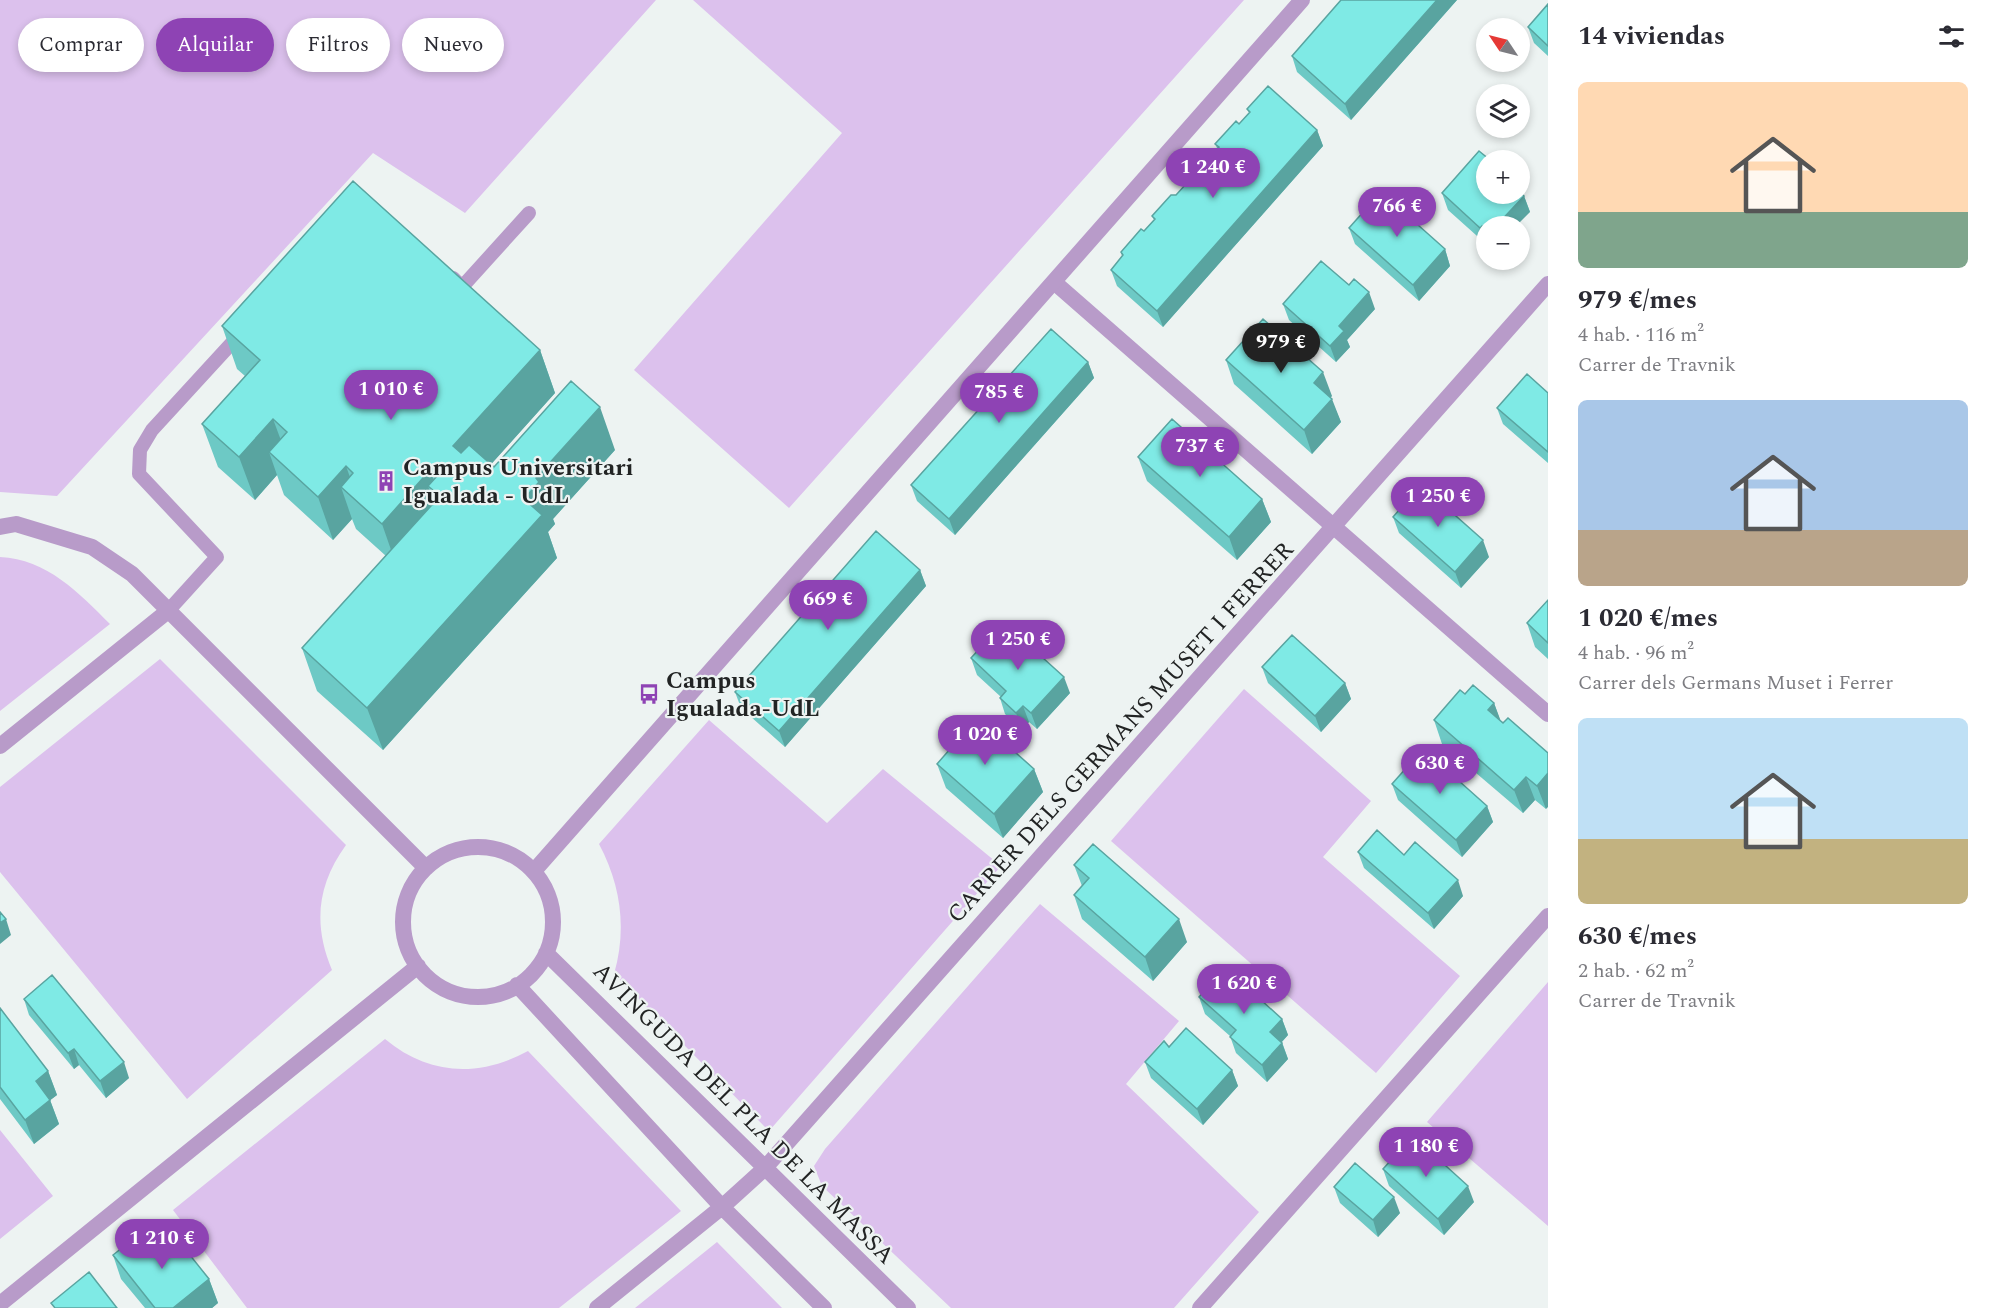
<!DOCTYPE html>
<html lang="es">
<meta charset="utf-8">
<style>
:root{--surface:#fff;--page:#f2f2f3;--text:#2b2b33;--muted:#7c7c81;--accent:#8e43b4}
body{margin:0;font-family:Spectral,serif;background:var(--page);color:var(--text);height:100vh;display:flex;flex-direction:column;font-size:22px;white-space:nowrap}
*{box-sizing:border-box;margin:0}
p{font-size:20px;color:var(--muted)}
.icon{flex:none;width:33px;height:33px;fill:none;stroke:currentColor;stroke-width:2;stroke-linecap:round;stroke-linejoin:round}
.map{position:relative;flex:1;overflow:hidden}
.details{display:flex;flex-direction:column;background:var(--surface);width:450px}
.details>*{flex:none}
.banner{position:absolute;left:18px;top:18px;width:570px;height:54px;display:flex;gap:12px}
.needle{width:39px;rotate:305deg}
.buttons{position:absolute;left:1476px;top:18px;display:grid;gap:12px}
.buttons a{display:grid;place-items:center;width:54px;height:54px;border-radius:50%;background:var(--surface);box-shadow:0 3px 9px #0003;font-size:30px}
.price{position:absolute;translate:-50% -51px;padding:0 14px;border-radius:21px;background:var(--accent);color:#fff;font-size:20px;line-height:39px;filter:drop-shadow(0 2px 3px #0008)}
.price::after{content:'';position:absolute;left:50%;top:36px;width:18px;height:14px;margin-left:-9px;background:inherit;clip-path:polygon(0 0,100% 0,50% 100%)}
.price.active{background:#222;color:#fff}
ul{padding:0;list-style:none}
li{display:grid;align-content:center;gap:12px;height:318px;padding:0 30px}
li span{display:grid;place-items:center;height:186px;border-radius:9px;color:#555}
li>.icon{margin-inline-start:auto}
span .icon{width:108px;height:108px;fill:#fffc;stroke-width:1}
li b{font-size:26px}
h2{display:flex;justify-content:space-between;align-items:center;height:72px;padding:0 30px;font-size:26px}
.chip{padding:0 21px;border-radius:27px;background:var(--surface);box-shadow:0 3px 9px #0003;font-size:21px;line-height:54px}
.chip.active{background:var(--accent);color:#fff}
main{display:flex;flex:1;min-height:0}
.map>svg:first-child{display:block}
.green{fill:#dcc1ed}
.lines{fill:none;stroke-linecap:round;stroke-linejoin:round}
.service{stroke:#b89bc9;stroke-width:14}
.pedestrian{stroke:#b89bc9;stroke-width:16}
.minor{stroke:#b89bc9;stroke-width:16}
.wall{fill:#6dc9c5}
.shaded-wall{fill:#59a4a0}
.building{fill:#7feae5;stroke:#59a4a0;stroke-width:1.5}
.labels{text-anchor:middle;stroke-width:4.5;stroke-linejoin:round;paint-order:stroke}
.poi-label{font-size:24px;font-weight:bold;fill:#222424;stroke:#edf3f2;text-anchor:start}
.street-label{font-size:24px;fill:#222424;stroke:#edf3f2}
</style>
<main>
<div class="map">
<svg width="1548" height="1308" viewBox="0 0 1548 1308">
<rect width="100%" height="100%" fill="#edf3f2"/>
<path class="green" d="M0,0H656L465,213L373,153L57,496L0,492Z
M693,0H1244L789,508L634,370L842,133Z
M0,557C47,559 79,593 110,624L0,711Z
M160,659L346,845C317,885 313,925 332,970L187,1099L0,872V787Z
M1244,689L1371,801L1323,857L1460,976L1376,1073L1111,841Z
M709,720L827,823L883,769L1001,866L769,1131L614,974C627,929 621,885 599,844Z
M1040,904L1179,1021L1126,1084L1259,1212L1174,1308H951L822,1186L814,1166L825,1149Z
M1548,982V1226L1427,1122Z
M385,1039C428,1075 478,1078 528,1051L681,1211L559,1308H247L173,1210Z
M0,1130L53,1196L0,1239Z
M717,1242L782,1308H635Z"/>
<g class="lines">
<path class="service" d="M453,278L462,287L529,213
M168,611L217,557L139,474L140,450L152,430L241,333"/>
<path class="pedestrian" d="M1054,282L1548,714"/>
<path class="minor" d="M0,527L16,524L92,547L132,574L426,868
M0,746L168,611
M403 922a75 75 0 1 1 150 0a75 75 0 1 1-150 0Z
M534,871L1302,0
M546,953L908,1308
M517,985L722,1207L824,1308
M0,1304L418,966
M597,1308L722,1207L764,1169L1548,284
M1200,1308L1548,916"/>
</g>
<path class="wall" d="M1341,0H1457L1351,120L1297,72L1292,56Z
M1548,4V56L1534,43L1528,27Z
M1247,109L1317,130L1323,146L1163,327L1117,286L1111,270L1122,256L1121,252L1144,231L1154,220L1152,216L1176,195L1186,184L1184,181L1217,148L1215,144L1239,124L1249,113Z
M1442,193L1524,196L1530,212L1486,226V244L1448,210Z
M1349,228L1445,249L1450,266L1419,301L1355,244Z
M1283,304L1375,309L1347,340L1350,347L1336,362L1289,320Z
M222,326L540,350L555,393L491,464L494,467L615,450L553,519L555,524L548,532L557,558L383,750L317,691L302,648L386,556L356,529L352,519L333,540L284,495L277,475L255,500L218,467L202,424L245,376L237,369Z
M1226,360L1332,396L1330,397L1341,422L1312,454L1234,384Z
M1088,362L1094,378L955,535L917,501L911,485Z
M1548,393V463L1503,424L1497,408Z
M1138,457L1262,499L1271,522L1237,560L1147,481Z
M1393,517L1489,557L1461,588L1399,533Z
M920,570L926,586L785,747L741,708L735,692Z
M1548,600V659L1535,647L1527,623Z
M998,643L1070,693L1037,729L1029,722L1022,730L1005,714L1000,698L1001,697L977,675L971,658Z
M1262,667L1345,683L1351,699L1321,732L1268,683Z
M1465,694L1494,703L1500,720L1548,753L1546,809L1535,800L1523,813L1442,744L1434,720Z
M1431,757L1435,767L1487,806L1493,822L1462,857L1398,800L1392,784Z
M937,764L1034,769L1043,792L1003,838L946,788Z
M1358,852L1463,896L1434,929L1364,868Z
M1074,865L1187,942L1153,981L1082,919L1074,895L1082,886Z
M1199,997L1282,1019L1288,1035L1282,1042L1288,1059L1267,1082L1236,1053L1230,1036L1205,1014Z
M24,999L129,1078L106,1098L79,1065L74,1069L29,1015Z
M0,1008L48,1071L57,1095L50,1100L59,1124L34,1144L0,1099Z
M1169,1047L1232,1070L1238,1086L1203,1125L1151,1078L1145,1062Z
M1383,1169L1474,1202L1444,1235L1389,1186Z
M1334,1187L1400,1213L1378,1237L1340,1203Z
M146,1248L209,1279L218,1303L212,1308H145L121,1279L113,1255Z"/>
<path class="shaded-wall" d="M1437,0H1457L1351,120L1345,104Z
M1317,130L1323,146L1163,327L1157,311Z
M1524,196L1530,212L1516,226H1496Z
M1482,226L1486,238V244L1480,228Z
M1445,249L1450,266L1419,301L1413,285Z
M1369,292L1375,309L1347,340L1350,347L1336,362L1330,346L1339,326Z
M540,350L555,393L469,489L453,446Z
M1088,362L1094,378L955,535L949,519Z
M1323,372L1332,396L1323,406L1314,383Z
M1332,399L1341,422L1312,454L1304,430Z
M600,407L615,450L553,519L555,524L548,532L557,558L383,750L367,708L524,499L536,478Z
M273,419L289,462L269,452L277,475L255,500L239,457Z
M346,466L359,503L341,487L352,519L333,540L318,497Z
M430,470L446,513L440,496L428,486L440,519L397,567L382,524Z
M1262,499L1271,522L1237,560L1229,537Z
M1483,540L1489,557L1461,588L1455,572Z
M920,570L926,586L785,747L779,731Z
M1064,677L1070,693L1037,729L1031,713Z
M1345,683L1351,699L1321,732L1315,716Z
M1494,703L1503,727L1488,710Z
M1023,706L1029,722L1022,730L1016,713Z
M1431,757L1437,773L1428,761Z
M1034,769L1043,792L1003,838L994,814Z
M1548,773V807L1546,809L1537,786Z
M1526,777L1535,800L1523,813L1514,790Z
M1487,806L1493,822L1462,857L1456,840Z
M1458,880L1463,896L1434,929L1428,913Z
M6,919L11,935L0,944V923Z
M1179,919L1187,942L1153,981L1145,957Z
M1282,1019L1288,1035L1276,1048L1270,1032Z
M1282,1043L1288,1059L1267,1082L1262,1065Z
M74,1049L79,1065L74,1069L68,1053Z
M124,1062L129,1078L106,1098L100,1081Z
M1232,1070L1238,1086L1203,1125L1197,1109Z
M48,1071L57,1095L44,1105L36,1081Z
M50,1100L59,1124L34,1144L25,1120Z
M1468,1186L1474,1202L1444,1235L1438,1219Z
M1394,1197L1400,1213L1378,1237L1373,1220Z
M209,1279L218,1303L212,1308H173Z"/>
<path class="building" d="M1341,0H1437L1345,104L1292,56Z
M1548,4V46L1528,27Z
M1268,86L1317,130L1157,311L1111,270L1123,255L1121,252L1141,229L1144,231L1155,219L1152,216L1171,195H1176L1187,183L1184,181L1219,147L1215,144L1236,121L1239,124L1250,112L1247,109Z
M1479,151L1490,160H1486V194H1520V192L1524,196L1496,226H1486V230L1482,226L1480,228L1442,193Z
M353,181L540,350L453,446L461,453L469,445L494,467L571,381L600,407L536,478L539,482L524,499L542,515L367,708L302,648L440,496L428,486L437,476L430,470L382,524L341,487L353,473L346,466L318,497L269,452L287,432L273,419L239,457L202,424L260,360L222,326Z
M1381,192L1445,249L1413,285L1349,228Z
M1321,261L1349,285L1354,279L1369,292L1339,326L1344,331L1330,346L1283,304Z
M1263,319L1323,372L1314,383L1332,399L1304,430L1226,360Z
M1051,329L1088,362L949,519L911,485Z
M1527,374L1548,393V452L1497,408Z
M1172,419L1262,499L1229,537L1138,457Z
M1421,485L1483,540L1455,572L1393,517Z
M876,531L920,570L779,731L735,692Z
M1548,600V643L1527,623Z
M1011,629L1064,677L1031,713L1023,706L1016,713L1000,698L1006,691L971,658L991,636L998,643Z
M1292,635L1345,683L1315,716L1262,667Z
M1473,685L1494,703L1488,710L1503,723L1508,718L1548,753V773L1537,786L1526,777L1514,790L1434,720L1460,690L1465,694Z
M977,718L1034,769L994,814L937,764Z
M1423,749L1431,757L1428,761L1436,768L1440,764L1487,806L1456,840L1392,784Z
M1377,830L1404,855L1415,842L1458,880L1428,913L1358,852Z
M1093,844L1179,919L1145,957L1074,895L1089,878L1074,865Z
M0,912L6,919L0,923Z
M1226,968L1282,1019L1270,1032L1282,1043L1262,1065L1230,1037L1236,1030L1199,997Z
M52,975L124,1062L100,1081L74,1049L68,1053L24,999Z
M0,1008L48,1071L36,1081L50,1100L25,1120L0,1087Z
M1186,1028L1232,1070L1197,1109L1145,1062L1164,1041L1169,1047Z
M1413,1136L1468,1186L1438,1219L1383,1169Z
M1355,1163L1394,1197L1373,1220L1334,1187Z
M167,1231L172,1237L174,1235L209,1279L173,1308H155L113,1255L137,1236L146,1248Z
M89,1272L117,1308H55L51,1303Z"/>
<defs>
<g id="building-bare" transform="scale(1.62)"><path d="M-4-6H4V6H1V3H-1V6H-4ZM-2.5-4.3h1.7v1.8h-1.7ZM.8-4.3h1.7v1.8H.8ZM-2.5-1h1.7V.8h-1.7ZM.8-1h1.7V.8H.8Z" fill="#8e43b4" stroke="#edf3f2" stroke-width="2.5" paint-order="stroke"/></g>
<g id="bus-bare" transform="scale(1.62)"><path d="M-5-6H5V4H4V6H2V4H-2V6H-4V4H-5ZM-3.5-4V0h7V-4ZM-3.5 1.2v1.5H-2V1.2ZM2 1.2v1.5H3.5V1.2Z" fill="#8e43b4" stroke="#edf3f2" stroke-width="2.5" paint-order="stroke"/></g>
</defs>
<g fill-rule="evenodd">
<use href="#building-bare" x="386" y="481"/>
<use href="#bus-bare" x="649" y="694"/>
</g>
<g class="labels">
<g class="poi-label">
<text x="403" y="475">Campus Universitari<tspan x="403" dy="28">Igualada - UdL</tspan></text>
<text x="666" y="688">Campus<tspan x="666" dy="28">Igualada-UdL</tspan></text>
</g>
<g class="street-label">
<text transform="translate(1120 732) rotate(-48)" y="8">CARRER DELS GERMANS MUSET I FERRER</text>
<text transform="translate(744 1113) rotate(45)" y="8">AVINGUDA DEL PLA DE LA MASSA</text>
</g>
</g>
</svg>
<div class="buttons">
<a><svg class="needle" viewBox="-14 -14 28 28"><path d="M0-13l5 13h-10z" fill="#e53935"/><path d="M0 13l5-13h-10z" fill="#7c7c81"/></svg></a>
<a><svg class="icon" aria-label="layers" viewBox="0 0 24 24"><path d="M12 4l9 5-9 5-9-5zM3 14l9 5 9-5"/></svg></a>
<a>+</a>
<a>−</a>
</div>
<b class="price" style="left:1213px;top:199px">1 240 €</b>
<b class="price" style="left:1397px;top:238px">766 €</b>
<b class="price active" style="left:1281px;top:374px">979 €</b>
<b class="price" style="left:391px;top:421px">1 010 €</b>
<b class="price" style="left:999px;top:424px">785 €</b>
<b class="price" style="left:1200px;top:478px">737 €</b>
<b class="price" style="left:1438px;top:528px">1 250 €</b>
<b class="price" style="left:828px;top:631px">669 €</b>
<b class="price" style="left:1018px;top:671px">1 250 €</b>
<b class="price" style="left:985px;top:766px">1 020 €</b>
<b class="price" style="left:1440px;top:795px">630 €</b>
<b class="price" style="left:1244px;top:1015px">1 620 €</b>
<b class="price" style="left:1426px;top:1178px">1 180 €</b>
<b class="price" style="left:162px;top:1270px">1 210 €</b>
<div class="banner">
<a class="chip">Comprar</a>
<a class="chip active">Alquilar</a>
<a class="chip">Filtros</a>
<a class="chip">Nuevo</a>
</div>
</div>
<section class="details">
<h2>14 viviendas<svg class="icon" aria-label="filters" viewBox="0 0 24 24"><path d="M4 7h16M4 17h16"/><circle cx="9" cy="7" r="2"/><circle cx="15" cy="17" r="2"/></svg></h2>
<ul>
<li><span style="background:linear-gradient(#ffd9b3 70%,#7fa58c 0)"><svg class="icon" aria-label="home" viewBox="0 0 24 24"><path d="M3 11l9-7 9 7M6 9v11h12V9"/></svg></span><div><b>979 €/mes</b><p>4 hab. · 116 m²</p><p>Carrer de Travnik</p></div></li>
<li><span style="background:linear-gradient(#a9c7e8 70%,#b9a48a 0)"><svg class="icon" aria-label="home" viewBox="0 0 24 24"><path d="M3 11l9-7 9 7M6 9v11h12V9"/></svg></span><div><b>1 020 €/mes</b><p>4 hab. · 96 m²</p><p>Carrer dels Germans Muset i Ferrer</p></div></li>
<li><span style="background:linear-gradient(#bfe0f5 65%,#c2b280 0)"><svg class="icon" aria-label="home" viewBox="0 0 24 24"><path d="M3 11l9-7 9 7M6 9v11h12V9"/></svg></span><div><b>630 €/mes</b><p>2 hab. · 62 m²</p><p>Carrer de Travnik</p></div></li>
</ul>
</section>
</main>
